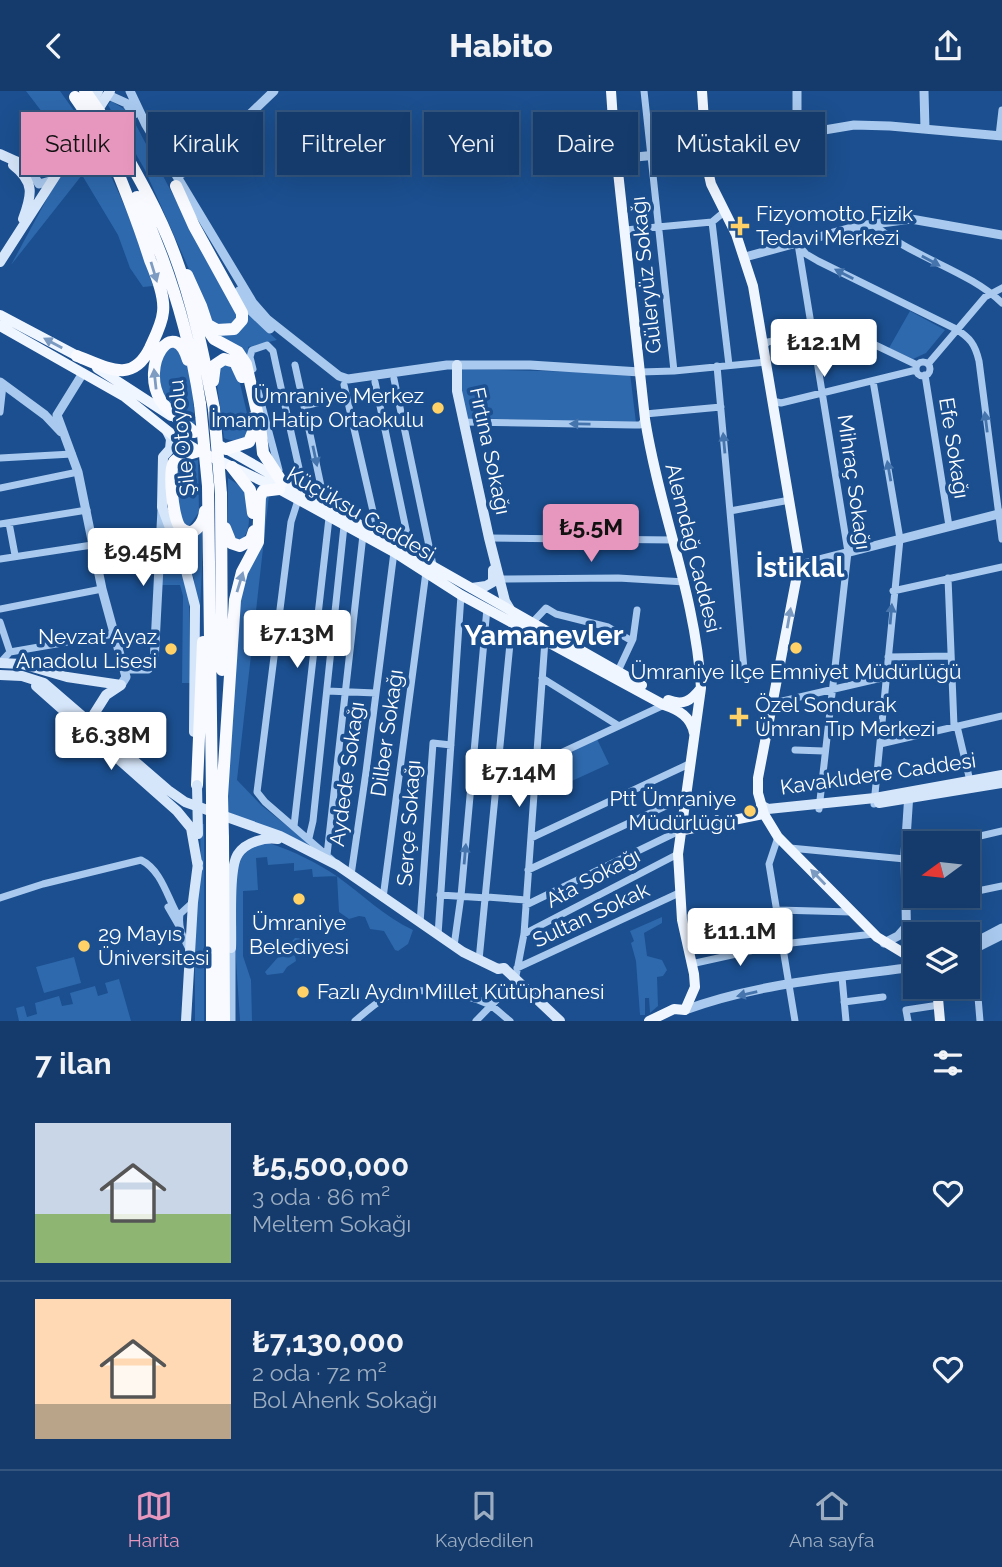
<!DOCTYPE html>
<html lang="tr">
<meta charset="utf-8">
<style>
:root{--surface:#143b6b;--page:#214673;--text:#f1f3f6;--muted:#9dadc1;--line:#33557e;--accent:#e797bd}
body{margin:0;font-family:Raleway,sans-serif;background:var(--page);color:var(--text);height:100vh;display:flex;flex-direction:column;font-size:26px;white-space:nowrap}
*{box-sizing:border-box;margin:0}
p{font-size:23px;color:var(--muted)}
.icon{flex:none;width:38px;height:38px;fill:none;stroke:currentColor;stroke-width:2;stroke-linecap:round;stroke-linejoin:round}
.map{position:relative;height:930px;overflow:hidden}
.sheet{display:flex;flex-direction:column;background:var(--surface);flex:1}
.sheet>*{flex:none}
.banner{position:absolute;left:21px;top:21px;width:961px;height:63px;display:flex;gap:14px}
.needle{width:46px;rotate:255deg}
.fabs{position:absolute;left:903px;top:740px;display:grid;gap:14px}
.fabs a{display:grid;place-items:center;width:77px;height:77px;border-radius:0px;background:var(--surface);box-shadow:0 7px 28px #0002,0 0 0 2px var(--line);font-size:35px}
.price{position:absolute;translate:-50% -60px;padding:0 16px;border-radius:7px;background:#fff;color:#222;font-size:23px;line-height:46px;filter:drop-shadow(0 2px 4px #0008)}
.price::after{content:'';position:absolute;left:50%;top:42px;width:21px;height:16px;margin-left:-10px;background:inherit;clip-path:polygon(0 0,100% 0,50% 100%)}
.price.on{background:var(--accent);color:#111}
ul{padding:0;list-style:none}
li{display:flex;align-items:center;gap:21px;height:175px;padding:0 35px}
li+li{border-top:2px solid var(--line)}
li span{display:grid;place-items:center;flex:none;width:196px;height:140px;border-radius:0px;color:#555}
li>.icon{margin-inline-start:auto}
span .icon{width:84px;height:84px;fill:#fffc;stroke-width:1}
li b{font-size:30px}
h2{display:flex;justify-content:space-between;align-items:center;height:84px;padding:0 35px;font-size:30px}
.pill{padding:0 24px;border-radius:0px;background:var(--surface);box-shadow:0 7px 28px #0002,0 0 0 2px var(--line);font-size:24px;line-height:63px}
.pill.on{background:var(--accent);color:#111}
header{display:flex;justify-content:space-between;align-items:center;height:91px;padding:0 35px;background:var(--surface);font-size:32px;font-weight:800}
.tabs{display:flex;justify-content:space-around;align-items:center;height:98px;border-top:2px solid var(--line);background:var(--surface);font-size:19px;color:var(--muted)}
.tabs a{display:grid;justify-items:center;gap:4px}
.tabs .on{color:var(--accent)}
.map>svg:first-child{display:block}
.green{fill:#2e69ad}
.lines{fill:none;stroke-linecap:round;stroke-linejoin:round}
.minor{stroke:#a9c9ee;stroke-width:7}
.tertiary{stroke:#a9c9ee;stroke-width:9}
.secondary{stroke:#d6e6fa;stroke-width:10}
.primary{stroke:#f0f6ff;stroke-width:10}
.trunk{stroke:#f8faff;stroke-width:12}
.secondary-bridge{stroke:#d6e6fa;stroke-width:10}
.trunk-bridge{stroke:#f8faff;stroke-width:12}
.oneway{fill:#4674ac}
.oneway2{fill:#7e9cc1}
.oneway3{fill:#7b9ac1}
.poi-dot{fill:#ffd166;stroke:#1b4f8f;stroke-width:2.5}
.labels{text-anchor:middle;stroke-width:7;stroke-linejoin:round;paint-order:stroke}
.poi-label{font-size:21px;fill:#fff;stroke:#1b4f8f;text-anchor:start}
.street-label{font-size:21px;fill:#fff;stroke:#1b4f8f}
.district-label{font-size:28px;font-weight:bold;fill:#fff;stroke:#1b4f8f}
</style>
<header><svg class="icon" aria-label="back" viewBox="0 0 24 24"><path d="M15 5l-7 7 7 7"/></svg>Habito<svg class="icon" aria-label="share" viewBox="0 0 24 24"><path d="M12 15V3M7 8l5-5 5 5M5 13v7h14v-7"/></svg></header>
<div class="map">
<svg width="1002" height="930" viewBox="0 0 1002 930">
<rect width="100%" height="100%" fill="#1b4f8f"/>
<path class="green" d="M26,0H60L77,24C62,48 57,62 29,70L52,34Z
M111,10L129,21L238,226L230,234H219L212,230L145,79L108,14Z
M87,44C119,92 135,140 153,195L143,196L130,177L118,144L82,84L11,174L50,102Z
M244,219L277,249L248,256L253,273L215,246L235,241Z
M910,220L945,239L926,262L913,268L889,257Z
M176,256C194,274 193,311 195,335C156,306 159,308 160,259Z
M226,271L238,284L250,335L249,345C240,351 233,351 224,347L216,286L221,273Z
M457,278L630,282L636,332L465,327Z
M198,369L199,421L189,435H184L176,409L177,373Z
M228,387L245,398C247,415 255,438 240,450L232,447L228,438Z
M269,404L237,689L261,714L316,758L228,721V680L236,532L262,410Z
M175,435L204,438L199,537L194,488Z
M164,436L181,476L189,504L190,592H182L183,505L180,494H162Z
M597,648L609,673L539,705L540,674Z
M200,733H204V930H195V816L201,779Z
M269,752C293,760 316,771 338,786C363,804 385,826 413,839L408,853L398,860L395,859L384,840L370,838L365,826L359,825L349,828L339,821L337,785L313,786L312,778L294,780V772L268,774L267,766L256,767L258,799L243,800V865L251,889L252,930H240C239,899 227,788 241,766C247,757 258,753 269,752Z
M662,826V832L644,842L647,865L662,869L667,879L663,885L657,886L658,915L650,922L649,907H645V924H640L636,870L631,852L634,850L630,840Z
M295,847L305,848L307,859L294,860L296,870L287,876L283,882L267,884L265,881Z
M74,866L81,892L44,902L36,876Z
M119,888L131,930H19L16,917L24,915L27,926L37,923L35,912L59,905L62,915L73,913L70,902L95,895L98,905L108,902L105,892Z"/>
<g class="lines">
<path class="minor" d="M644,0L674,280
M999,45L1002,19
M712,131L729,274
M873,133C912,167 968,179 1002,212
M625,139L712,131L724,121
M798,153L848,461L819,718
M800,156L806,163L818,170L956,238C970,247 975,253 979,270L1002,448
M763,255L768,251C791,245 819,232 844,239L917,274
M916 278a7 7 0 1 1 14 0a7 7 0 1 1-14 0Z
M928,273L985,206L1002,197
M295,274L304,315
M717,275L744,578
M253,278L250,266L252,259L267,254L273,260L276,274L305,404
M640,281L674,280L766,271
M925,284L949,435
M394,288L433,474
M873,290L900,448L874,713
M375,291L411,462
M344,294L378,442
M257,296L279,379
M773,310L781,312L916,279
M0,321L3,294
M645,323L721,316
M464,331L634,334H640L645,329
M0,367L72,363
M0,397L78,381
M298,409L291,431L257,701L265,711L332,769
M325,414L304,315L345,305
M730,420L790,409
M9,432L15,464
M0,433L87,419
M489,447L674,449
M0,468L92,454
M948,487L954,635
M499,488L618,487L685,491
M893,500L1002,476
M0,518L102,498
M0,531L10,561L0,572
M531,533L546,517L556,523L608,536L632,550
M10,561L114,543
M888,566L951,565
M618,580L633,548L637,519
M542,587L619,635
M327,600L376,602
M774,612L886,586
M957,635L970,690
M880,653L1002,625
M795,659L824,660
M537,673L664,614
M294,735L329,427
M778,746L769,773L795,930
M309,747L313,730L344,435
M531,747L689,673
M950,752L1002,740
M790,757L905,768
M327,764L363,444
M528,779L685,706
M351,784L366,681L394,461
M968,802L1002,795
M440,804L487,807
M487,806L526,809
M0,807L43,793L141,769C161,779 167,805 177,823H180
M383,807L426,481
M526,814L679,740
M906,814L955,805
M168,816L179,835
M777,819L852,821
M420,832L433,652L451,654
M524,843L678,763
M438,844L461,504
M454,855L461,805L487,517
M189,858C183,846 178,837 180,823L193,811
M974,858L980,930
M479,869L512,532
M691,873L782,853L874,843
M517,877L679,802
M842,886L846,930
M844,911L883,906
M355,930C366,921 378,909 391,904C415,895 465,902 488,913C496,917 503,925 510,930
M476,930L515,890L524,843L545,549
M908,930L906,919L939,914"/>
<path class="tertiary" d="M130,0L146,34L253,212L267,228L339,285L348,288L447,274H530L640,281
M924,0L925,38
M108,4L126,12L134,23
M797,44V0
M616,68L706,59L854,34L890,35L1002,45
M40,75L34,85L39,93L50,90
M177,85L196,75L274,0
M745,166L859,135L911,128L1002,144
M239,200L250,219L270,238
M0,291L45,324L61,341
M57,324L78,381L102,498L126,586L121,594
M57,324L83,282
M799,474L1002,422
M124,578H148L154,572L162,418
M884,852L898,845L906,836
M968,855L1002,837
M968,861L1002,844
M907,864L905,763L909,702
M685,919C758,892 839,886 915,876
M231,930V857"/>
<path class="secondary" d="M0,63C26,75 33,82 58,63L98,0
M13,74C35,91 32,104 23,128
M0,171L110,0
M457,274V300L489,447L505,510L511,520
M167,340L171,348L170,358L163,366L162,416L185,476L195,515L194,641
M472,497L486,495L493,491V479
M0,572L22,573L67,586L121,594
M0,584L22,585L44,592L168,699L185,711L280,745L337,774L463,861L498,878L504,877L560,930
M36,595L177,720L191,737L198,777
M94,623L106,604L121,594
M879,712L1002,692
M761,714L768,718L875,707L1002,684
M231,857C232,836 228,777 238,763C246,751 265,746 278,748
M186,930L193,811L198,772"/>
<path class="primary" d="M611,0L614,44L645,328C659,419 696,505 701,597L678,763L682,829L694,883L695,896L685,919
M702,0L707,75L711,93L736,143L753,195L798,462L799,474L758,687V702L764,723L778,746L877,846L915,869
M0,224L83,268
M0,235L125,306L174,345L199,360L279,398L394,461L461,504L664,614C679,619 691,626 694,642
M97,277L171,325
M221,355L642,594
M668,609C683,615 691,610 701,597
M679,740L764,723
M937,896L940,930
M649,930L674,918L685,919"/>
<path class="trunk" d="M111,38C134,78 158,119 174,162C193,212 204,266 214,318
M176,95L194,135L242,222V229L234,238L217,239L208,234
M137,106C168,173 189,240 200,313
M187,184L201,215L210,242L214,248L238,261L246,273L260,334L263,362L282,391
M77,265C106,276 132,294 150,257C155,246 162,233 163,221C165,205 156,184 150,169C137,128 121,88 104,48
M188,269C174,223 139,274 161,310C169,322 183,331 194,341
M213,290L215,274L224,268L235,271L242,286
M226,358L249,351L255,336L252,327
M199,360C191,362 180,364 174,371C168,380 173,428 180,436C193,450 204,431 205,420
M232,376L250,399L253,422
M208,395L212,704
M221,403L222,579
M225,437L231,452L240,455L251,449L254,440
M197,694L203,551
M222,705L235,509L242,481L258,451L260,406L263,400L279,398
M212,747V930
M223,747L224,930"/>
<path class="secondary-bridge" d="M197,694L198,743"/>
<path class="trunk-bridge" d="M85,0L111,38
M75,6L104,48
M200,313L208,395
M214,318L221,403
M222,705L223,747
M212,747V704"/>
</g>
<defs><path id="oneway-solid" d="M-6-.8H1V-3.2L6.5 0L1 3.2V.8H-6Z" transform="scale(1.75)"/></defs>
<g class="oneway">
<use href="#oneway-solid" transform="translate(931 170) rotate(29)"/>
<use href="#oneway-solid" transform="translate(844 183) rotate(-153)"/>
<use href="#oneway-solid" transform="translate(986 331) rotate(-97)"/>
<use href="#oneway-solid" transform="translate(580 333) rotate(-179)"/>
<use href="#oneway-solid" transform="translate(724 352) rotate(-95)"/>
<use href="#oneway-solid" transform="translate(315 365) rotate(78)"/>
<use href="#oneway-solid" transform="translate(889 380) rotate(-100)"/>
<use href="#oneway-solid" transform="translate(891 523) rotate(-85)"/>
<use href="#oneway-solid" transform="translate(465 763) rotate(-85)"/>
<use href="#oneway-solid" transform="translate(747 903) rotate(167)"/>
</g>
<g class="oneway2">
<use href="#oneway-solid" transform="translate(154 181) rotate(73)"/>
<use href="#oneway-solid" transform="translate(155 288) rotate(-96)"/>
<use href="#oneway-solid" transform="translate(240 491) rotate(-73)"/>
</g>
<g class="oneway3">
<use href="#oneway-solid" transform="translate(53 252) rotate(-152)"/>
<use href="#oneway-solid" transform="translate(789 527) rotate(-80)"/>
<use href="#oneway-solid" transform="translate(818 786) rotate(-134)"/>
</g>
<g class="poi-dot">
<path d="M736.5 124.5h7v7h7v7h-7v7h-7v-7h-7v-7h7z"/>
<circle cx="438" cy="317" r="7"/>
<circle cx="796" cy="557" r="7"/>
<circle cx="171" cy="558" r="7"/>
<path d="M735.5 615.5h7v7h7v7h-7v7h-7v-7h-7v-7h7z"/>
<circle cx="750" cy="720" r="7"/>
<circle cx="299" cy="808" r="7"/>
<circle cx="84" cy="855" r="7"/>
<circle cx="303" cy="901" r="7"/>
</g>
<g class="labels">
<g class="poi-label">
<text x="756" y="130">Fizyomotto Fizik<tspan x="756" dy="24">Tedavi Merkezi</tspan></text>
<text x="424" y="312" text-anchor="end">Ümraniye Merkez<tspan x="424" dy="24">İmam Hatip Ortaokulu</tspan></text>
<text x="157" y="553" text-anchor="end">Nevzat Ayaz<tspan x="157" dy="24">Anadolu Lisesi</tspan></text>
<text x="796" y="588" text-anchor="middle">Ümraniye İlçe Emniyet Müdürlüğü</text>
<text x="755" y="621">Özel Sondurak<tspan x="755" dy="24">Ümran Tıp Merkezi</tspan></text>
<text x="736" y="715" text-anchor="end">Ptt Ümraniye<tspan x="736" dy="24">Müdürlüğü</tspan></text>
<text x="299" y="839" text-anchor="middle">Ümraniye<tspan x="299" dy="24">Belediyesi</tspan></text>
<text x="98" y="850">29 Mayıs<tspan x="98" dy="24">Üniversitesi</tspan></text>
<text x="317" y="908">Fazlı Aydın Millet Kütüphanesi</text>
</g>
<g class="street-label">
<text transform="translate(646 184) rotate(-96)" y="7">Güleryüz Sokağı</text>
<text transform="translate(182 347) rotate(-96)" y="7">Şile Otoyolu</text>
<text transform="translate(954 357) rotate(81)" y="7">Efe Sokağı</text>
<text transform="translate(490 360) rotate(78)" y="7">Fırtına Sokağı</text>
<text transform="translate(854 391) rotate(82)" y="7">Mihraç Sokağı</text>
<text transform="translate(361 423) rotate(30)" y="7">Küçüksu Caddesi</text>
<text transform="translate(693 457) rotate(76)" y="7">Alemdağ Caddesi</text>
<text transform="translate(387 642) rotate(-82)" y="7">Dilber Sokağı</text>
<text transform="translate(347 683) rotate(-82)" y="7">Aydede Sokağı</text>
<text transform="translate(878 683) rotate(-8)" y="7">Kavaklıdere Caddesi</text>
<text transform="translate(409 732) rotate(-86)" y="7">Serçe Sokağı</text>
<text transform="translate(593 787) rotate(-28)" y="7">Ata Sokağı</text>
<text transform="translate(591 824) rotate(-25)" y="7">Sultan Sokak</text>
</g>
<g class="district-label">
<text x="800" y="486">İstiklal</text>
<text x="544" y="554">Yamanevler</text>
</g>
</g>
</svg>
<div class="fabs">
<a><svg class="needle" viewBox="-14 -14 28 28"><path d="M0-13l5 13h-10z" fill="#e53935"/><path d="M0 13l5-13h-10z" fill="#9dadc1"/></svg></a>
<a><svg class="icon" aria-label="layers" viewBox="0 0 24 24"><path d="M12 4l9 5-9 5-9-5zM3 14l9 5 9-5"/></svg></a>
</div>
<b class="price" style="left:824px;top:288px">₺12.1M</b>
<b class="price on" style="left:591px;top:473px">₺5.5M</b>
<b class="price" style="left:143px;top:497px">₺9.45M</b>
<b class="price" style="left:297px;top:579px">₺7.13M</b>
<b class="price" style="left:111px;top:681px">₺6.38M</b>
<b class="price" style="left:519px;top:718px">₺7.14M</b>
<b class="price" style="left:740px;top:877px">₺11.1M</b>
<div class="banner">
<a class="pill on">Satılık</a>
<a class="pill">Kiralık</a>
<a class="pill">Filtreler</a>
<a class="pill">Yeni</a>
<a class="pill">Daire</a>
<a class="pill">Müstakil ev</a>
</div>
</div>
<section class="sheet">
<h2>7 ilan<svg class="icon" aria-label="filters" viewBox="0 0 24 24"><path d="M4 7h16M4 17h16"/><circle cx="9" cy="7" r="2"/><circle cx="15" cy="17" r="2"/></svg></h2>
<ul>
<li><span style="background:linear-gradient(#c9d6e8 65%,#8fb573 0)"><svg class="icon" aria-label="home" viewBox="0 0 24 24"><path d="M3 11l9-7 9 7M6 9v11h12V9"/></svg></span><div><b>₺5,500,000</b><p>3 oda · 86 m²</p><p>Meltem Sokağı</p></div><svg class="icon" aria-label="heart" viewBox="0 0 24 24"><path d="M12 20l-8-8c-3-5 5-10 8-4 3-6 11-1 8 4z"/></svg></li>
<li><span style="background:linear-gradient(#ffd9b3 75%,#b9a48a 0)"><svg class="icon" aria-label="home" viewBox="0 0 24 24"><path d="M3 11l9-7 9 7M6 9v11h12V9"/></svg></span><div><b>₺7,130,000</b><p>2 oda · 72 m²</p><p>Bol Ahenk Sokağı</p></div><svg class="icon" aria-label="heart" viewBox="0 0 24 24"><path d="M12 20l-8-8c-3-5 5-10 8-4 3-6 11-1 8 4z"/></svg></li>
</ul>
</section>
<nav class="tabs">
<a class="on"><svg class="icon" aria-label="map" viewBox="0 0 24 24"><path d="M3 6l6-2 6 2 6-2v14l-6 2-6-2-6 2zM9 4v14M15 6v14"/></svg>Harita</a>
<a><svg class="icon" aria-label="saved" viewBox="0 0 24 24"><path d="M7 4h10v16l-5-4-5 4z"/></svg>Kaydedilen</a>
<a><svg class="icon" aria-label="home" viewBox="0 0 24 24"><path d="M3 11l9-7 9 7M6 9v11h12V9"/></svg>Ana sayfa</a>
</nav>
